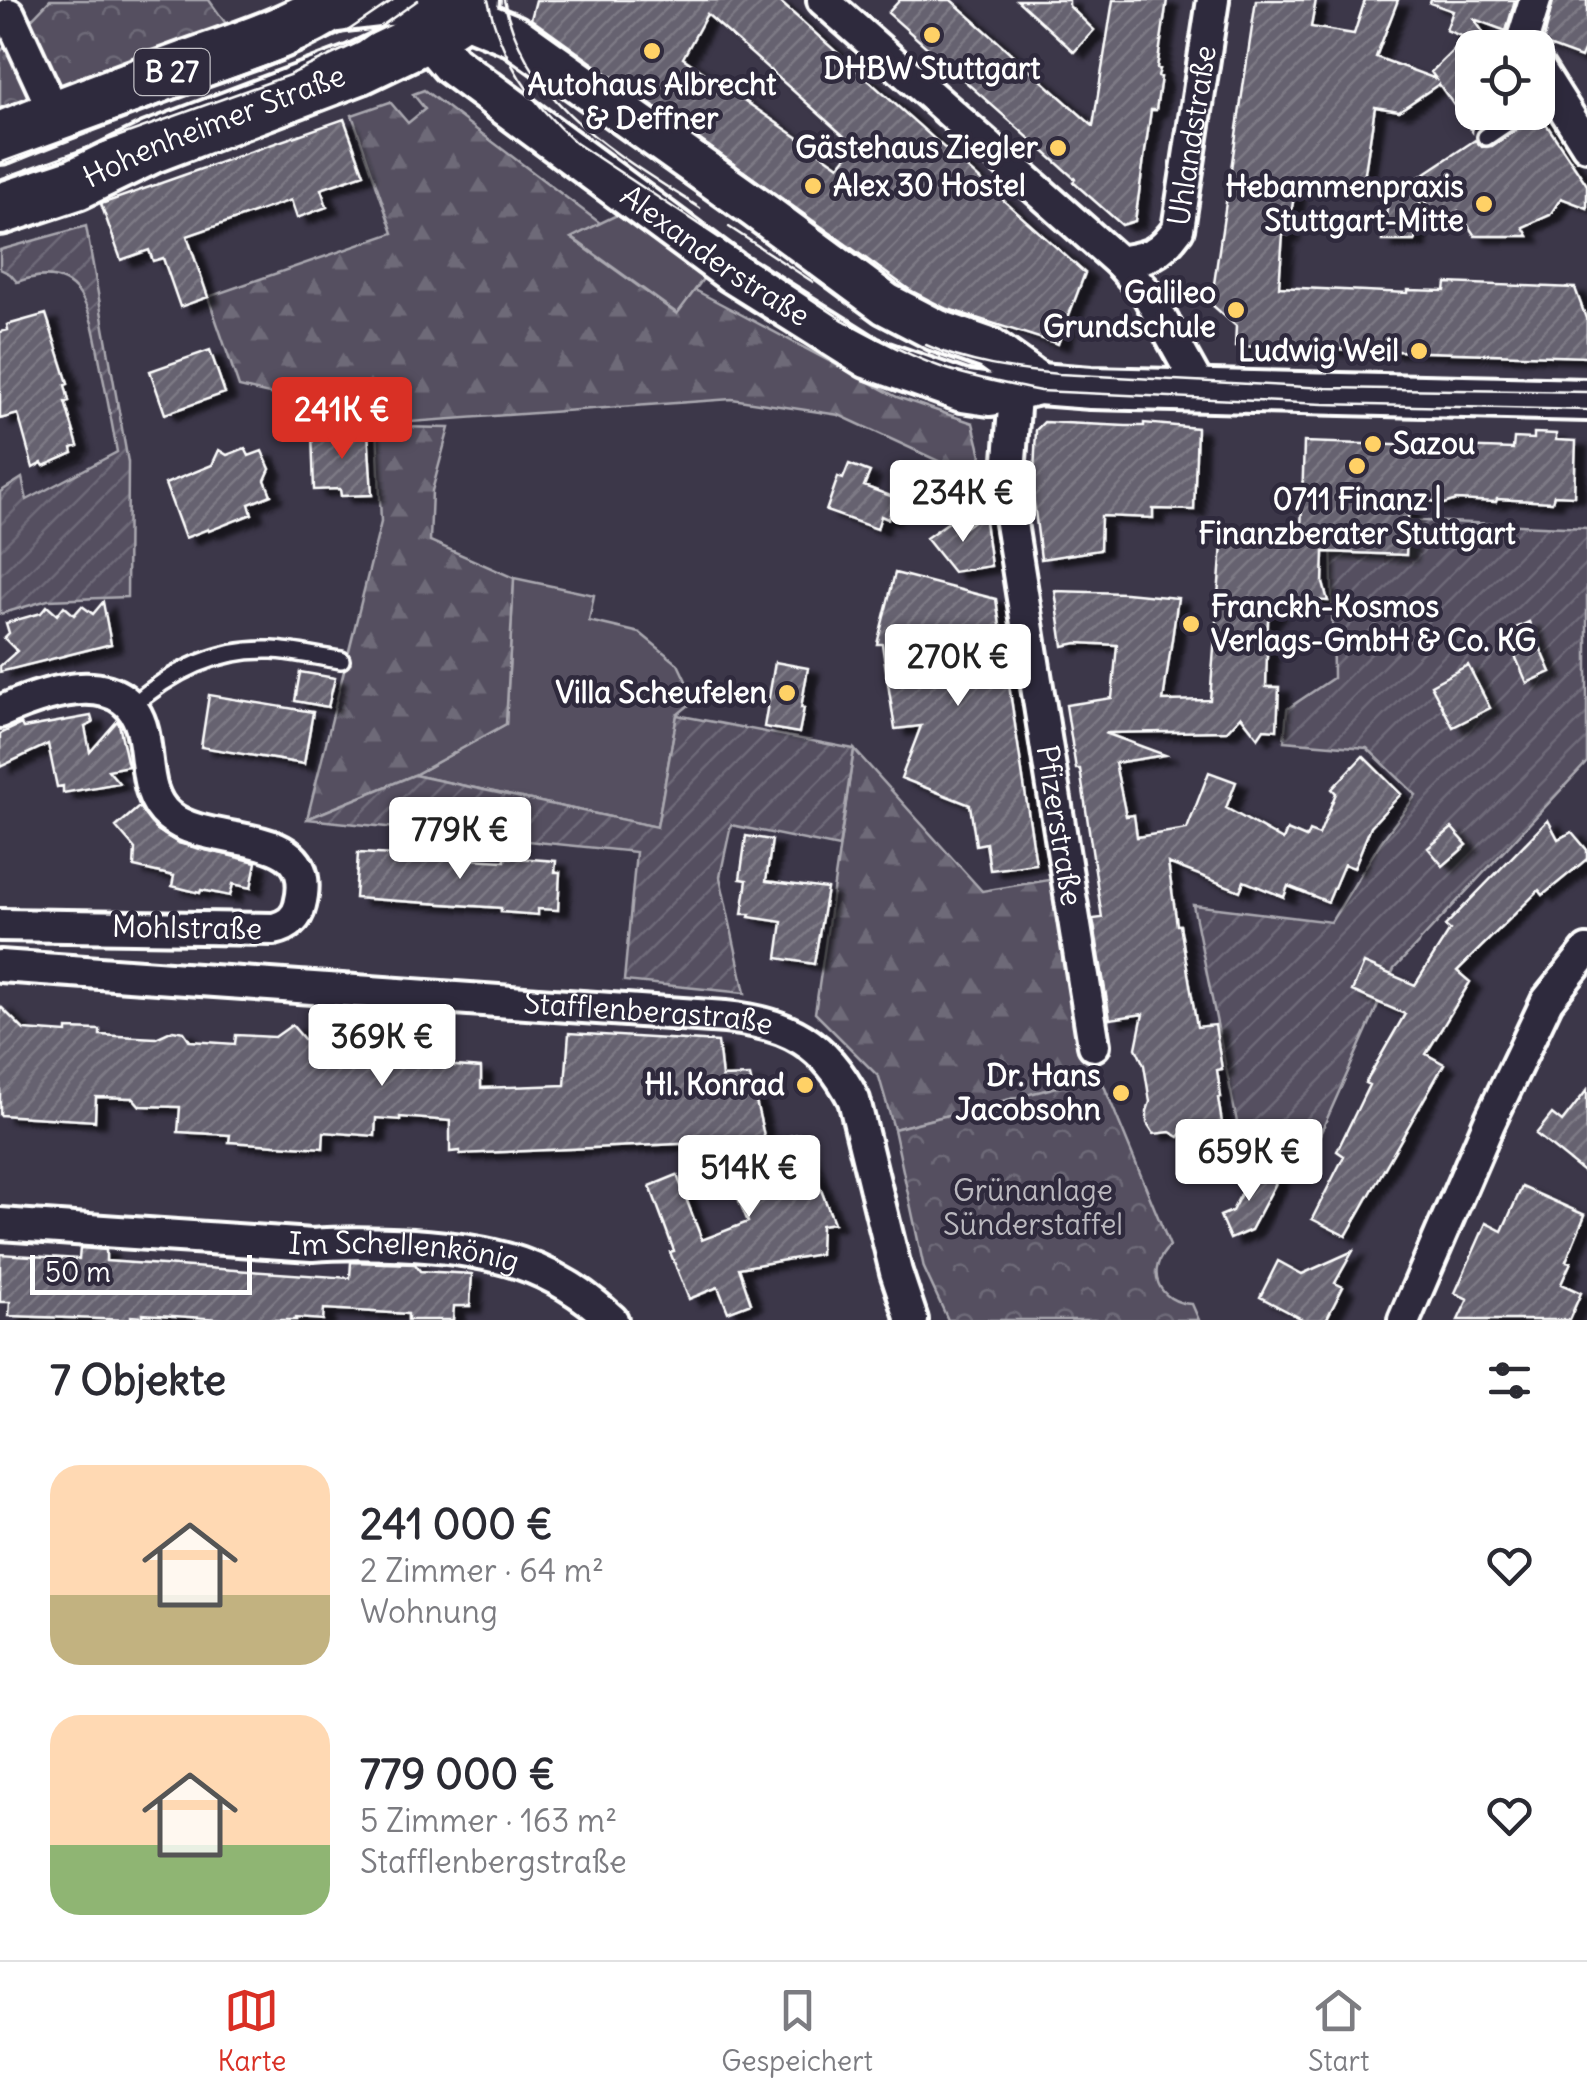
<!DOCTYPE html>
<html lang="de">
<meta charset="utf-8">
<style>
:root{--surface:#fff;--page:#f2f2f3;--text:#2b2b33;--muted:#7c7c81;--line:#e1e1e2;--accent:#d93025}
body{margin:0;font-family:Delius,sans-serif;background:var(--page);color:var(--text);height:100vh;display:flex;flex-direction:column;font-size:38px;white-space:nowrap}
*{box-sizing:border-box;margin:0}
p{font-size:32px;color:var(--muted)}
.icon{flex:none;width:55px;height:55px;fill:none;stroke:currentColor;stroke-width:2;stroke-linecap:round;stroke-linejoin:round}
.map{position:relative;height:1320px;overflow:hidden}
.panel{display:flex;flex-direction:column;background:var(--surface);flex:1}
.panel>*{flex:none}
.fabs{position:absolute;left:1455px;top:30px;display:grid;gap:20px}
.fabs a{display:grid;place-items:center;width:100px;height:100px;border-radius:20px;background:var(--surface);box-shadow:0 5px 15px #0003;font-size:50px}
.scale{position:absolute;left:30px;bottom:25px;width:222px;box-sizing:border-box;padding-left:10px;border:5px solid #fff;border-top:0;font-size:28px;line-height:35px;white-space:nowrap;color:#fff;-webkit-text-stroke:8px #2f2a3d;paint-order:stroke}
.price{position:absolute;translate:-50% -85px;padding:0 22px;border-radius:10px;background:#fff;color:#222;font-size:32px;line-height:65px;filter:drop-shadow(0 2px 5px #0008)}
.price::after{content:'';position:absolute;left:50%;top:60px;width:30px;height:22px;margin-left:-15px;background:inherit;clip-path:polygon(0 0,100% 0,50% 100%)}
.price.selected{background:var(--accent);color:#fff}
ul{padding:0;list-style:none}
li{display:flex;align-items:center;gap:30px;height:250px;padding:0 50px}
li span{display:grid;place-items:center;flex:none;width:280px;height:200px;border-radius:30px;color:#555}
li>.icon{margin-inline-start:auto}
span .icon{width:120px;height:120px;fill:#fffc;stroke-width:1}
li b{font-size:42px}
h2{display:flex;justify-content:space-between;align-items:center;height:120px;padding:0 50px;font-size:42px}
.tabs{display:flex;justify-content:space-around;align-items:center;height:140px;border-top:2px solid var(--line);background:var(--surface);font-size:28px;color:var(--muted)}
.tabs a{display:grid;justify-items:center;gap:5px}
.tabs .selected{color:var(--accent)}
.map>svg:first-child{display:block}
.grass{fill:#555060;stroke:#aaa8b0;stroke-width:2.5}
.forest{fill:url(#forest-firs);stroke:#aaa8b0;stroke-width:2.5}
.park{fill:url(#park-crowns);stroke:#aaa8b0;stroke-width:2.5}
.garden{fill:url(#garden-furrows);stroke:#aaa8b0;stroke-width:2.5}
.building{fill:url(#building-hatch);stroke:#fff;stroke-width:2.5;fill-rule:evenodd;filter:url(#shadow)}
.lines{fill:none;stroke-linecap:round;stroke-linejoin:round}
.service-casing{stroke:#fff;stroke-width:22}
.minor-casing{stroke:#fff;stroke-width:38}
.tertiary-casing{stroke:#fff;stroke-width:48}
.primary-casing{stroke:#fff;stroke-width:58}
.service{stroke:#2f2a3d;stroke-width:15}
.minor{stroke:#2f2a3d;stroke-width:30}
.tertiary{stroke:#2f2a3d;stroke-width:40}
.primary{stroke:#2f2a3d;stroke-width:50}
.tram{stroke:#fff;stroke-width:2.5}
.poi-dot{fill:#ffd166;stroke:#2f2a3d;stroke-width:4}
.labels{text-anchor:middle;stroke-width:9;stroke-linejoin:round;paint-order:stroke}
.shield{fill:#2f2a3d;stroke:#c1bfc5;stroke-width:2.5}
.shield-label{font-size:28px;font-weight:bold;fill:#fff}
.poi-label{font-size:30px;font-weight:bold;fill:#fff;stroke:#2f2a3d;text-anchor:end}
.street-label{font-size:30px;fill:#fff;stroke:#2f2a3d}
.park-label{font-size:30px;fill:#bbb9bf;stroke:#2f2a3d}
</style>
<div class="map">
<svg width="1587" height="1320" viewBox="0 0 1587 1320">
<defs>
<pattern id="forest-firs" width="22" height="20" patternUnits="userSpaceOnUse" patternTransform="scale(2.5)"><rect width="22" height="20" fill="#555060"/><path d="M5 1l3.5 6h-7zM16 11l3.5 6h-7z" fill="#6e6a78"/></pattern>
<pattern id="park-crowns" width="20" height="18" patternUnits="userSpaceOnUse" patternTransform="scale(2.5)"><rect width="20" height="18" fill="#555060"/><path d="M2 6a3 3 0 1 1 6 0M12 15a3 3 0 1 1 6 0" fill="none" stroke="#6e6a78"/></pattern>
<pattern id="garden-furrows" width="10" height="10" patternUnits="userSpaceOnUse" patternTransform="scale(2.5)"><rect width="10" height="10" fill="#555060"/><path d="M-1 1l2-2M0 10L10 0M9 11l2-2" fill="none" stroke="#6e6a78"/></pattern>
<pattern id="building-hatch" width="6" height="6" patternUnits="userSpaceOnUse" patternTransform="scale(2.5)"><rect width="6" height="6" fill="#666270"/><path d="M-1 1l2-2M0 6l6-6M5 7l2-2" fill="none" stroke="#7d7a85"/></pattern>
<filter id="shadow"><feDropShadow dx="11" dy="6" stdDeviation="2.5" flood-color="#0009"/></filter>
</defs>
<rect width="100%" height="100%" fill="#3c3749"/>
<filter id="ink" filterUnits="userSpaceOnUse"><feTurbulence type="fractalNoise" baseFrequency=".01" numOctaves="2"/><feDisplacementMap in="SourceGraphic" scale="20" xChannelSelector="R" yChannelSelector="G"/><feConvolveMatrix kernelMatrix="1 2 1 2 8 2 1 2 1" color-interpolation-filters="sRGB"/></filter>
<g filter="url(#ink)">
<path class="grass" d="M617,215L705,276L678,314L571,237Z
M514,578L594,595L589,621L640,633L678,664L695,700L677,715L657,827L414,775L506,724Z"/>
<path class="forest" d="M424,90L600,223L571,238L677,314L695,290L897,397L973,423L988,484L839,415L732,399L395,423L397,427L449,428L432,491L430,541L514,578L506,724L414,775L307,819L381,522L377,429L370,417L239,387L208,297L393,233L352,115L390,102L408,123L425,109L413,94Z
M854,749L982,891L1061,878L1088,1047L1100,1076L894,1129L879,1077L815,1013Z"/>
<path class="park" d="M50,0H209L229,28L0,124V52Z
M1100,1076L1170,1246C1144,1270 1158,1303 1192,1304L1199,1320H948L924,1268L894,1129Z"/>
<path class="garden" d="M86,226L128,462L127,597L48,600L0,614V492L22,478L27,500L117,452C112,424 107,396 101,368C92,319 86,257 17,282L10,274L0,269V250Z
M1331,517L1587,528V762L1394,969L1300,1179L1243,1152L1193,905L1331,922L1380,843L1416,795L1367,748L1284,741L1287,709L1333,678Z
M677,715L854,749L839,847L731,825L720,877L745,993L624,981L636,852L307,819L414,775L657,827Z"/>
<path class="building" d="M536,0H778L1085,273L1058,344L945,308L910,290L531,19ZM707,14L855,146L839,166L683,58Z
M900,0H951L1093,126L1113,0H1167L1157,68L1160,69L1158,76L1161,77L1156,110H1151L1135,221L1122,225L1073,182L1075,179L888,13Z
M1017,0H1069V6L1094,30L1074,52Z
M1256,0H1316L1311,27L1354,34L1365,0H1398L1376,57L1436,79L1431,72L1466,38L1446,30L1453,11L1430,3L1431,0H1515L1506,31L1474,19L1493,47L1472,40V131L1439,84L1399,111L1375,107L1362,192L1296,182L1288,235L1283,234L1279,287L1408,293V290L1445,291L1446,283L1575,288L1587,321V357L1235,346L1236,326L1211,304Z
M1553,0H1587V44L1581,58L1543,44Z
M1534,112H1538L1587,185V208L1561,198L1550,215L1523,227L1528,236H1475L1458,211L1441,223L1421,197L1415,241H1382L1389,197L1475,140L1482,147L1492,146L1529,121Z
M344,119L364,174L321,189L327,207L297,218L291,200L187,236L208,297L180,307L163,258L153,261L149,250L121,260L101,204Z
M46,314L67,380L68,384L65,385L69,401L65,402L78,446L72,448L73,453L44,466L42,463L33,468L18,414L0,419V332L8,330L7,325Z
M210,350L225,393L165,414L150,371Z
M1044,422L1126,426H1144V423L1197,428L1194,510L1153,509V518L1101,516L1100,550L1041,559L1033,495L1036,430Z
M351,430L368,431L372,495L341,496L340,489L314,490L312,432Z
M1534,433L1556,434V440L1576,441L1574,496L1554,495L1552,502L1497,499L1496,502L1456,500L1444,504L1409,496L1406,555L1324,552L1323,583L1328,601L1287,599L1268,620L1266,687H1279L1277,730L1264,729L1258,738L1241,716L1227,731L1105,733L1165,755L1115,763L1126,816L1134,815L1137,837L1187,829L1209,772L1236,782L1226,808L1283,840L1287,830L1306,838L1309,831L1319,835L1336,793L1332,789L1363,756L1401,794L1371,826L1354,868L1344,864L1328,902L1288,886L1284,897L1244,881L1240,891L1168,863L1177,925H1180L1197,1027L1215,1025L1222,1069L1217,1070L1221,1097L1218,1098L1222,1123L1185,1129L1179,1137L1170,1132L1154,1134L1147,1123V1111L1150,1102L1144,1065L1136,1048L1143,1014L1110,1019L1093,919L1102,918L1080,769H1076L1066,705L1112,698L1117,645L1077,643L1063,646L1055,591L1126,593L1178,598L1163,701L1210,700L1223,531L1301,533L1304,442L1513,449L1514,438L1534,439Z
M245,448L249,456L262,451L270,469L265,480L271,495L249,504L252,514L209,531L208,529L185,538L165,484L212,465L219,450L227,455Z
M849,464L870,472L864,486L896,498L888,519L881,516L877,529L826,511L838,477L843,479Z
M984,513L991,566L953,572L926,538L956,517L964,528Z
M895,573L996,599L1036,864L990,870L986,843L976,845L970,805L901,778L921,726L895,729L882,644H877Z
M103,602L111,644L0,672V666L17,651L4,638L9,633L6,623L41,613L47,606L57,615L64,606L74,615L82,606L93,614Z
M1529,622L1551,672L1527,683L1505,633Z
M775,662L808,668L801,708H804L799,733L764,727Z
M1468,665L1490,708L1453,727L1431,685Z
M300,672L335,678L328,707L295,701Z
M209,695L313,712L304,764L201,747Z
M91,716L93,723L85,727L90,752L117,721L119,724L128,766L108,770L119,783L63,793V786L57,787L48,744L0,767V734L21,724L23,728Z
M139,807L156,829L178,843L256,862L251,888L233,884L230,896L201,890L200,893L172,886L174,876L134,867L135,849L116,827Z
M1548,820L1558,839L1572,832L1587,850V859L1543,895L1539,890L1457,971L1470,982L1426,1054L1444,1064L1346,1236L1312,1219L1344,1156L1337,1151L1369,1085L1365,1083L1405,1014L1352,991L1364,963L1415,985L1450,930L1445,926Z
M1452,828L1467,845L1443,866L1428,848Z
M746,836L772,840L766,881L827,889L814,964L777,958L782,922L749,917L750,914H742L747,880L740,879Z
M358,853L505,861V857L556,861L555,872H560L558,910L538,909V915L501,912V908L355,898Z
M0,1006L24,1030L67,1033V1029L100,1030V1035L156,1038L173,1030L184,1032L190,1041L235,1044L236,1035L275,1037L292,1025L304,1039L349,1041L350,1018L407,1022L404,1062L481,1068V1088L565,1085L569,1033L718,1042L722,1077L750,1076L765,1140L460,1154V1151L450,1152V1121L400,1117V1120L376,1118L375,1136L324,1132L323,1148L229,1142L230,1135L178,1132L180,1107L140,1106L133,1098L96,1097L95,1121L0,1115Z
M1587,1090V1175L1536,1134L1552,1114L1562,1122Z
M799,1134L834,1223L821,1225L820,1254L739,1268L751,1303L728,1312L718,1287L689,1299L670,1252L674,1251L650,1186L677,1175L702,1240L748,1222L721,1158L770,1140Z
M1255,1167L1278,1179L1251,1230L1230,1239L1220,1216L1232,1211Z
M1522,1187L1585,1215L1566,1261L1571,1262L1561,1284L1581,1293L1569,1320H1458L1468,1299L1455,1293L1486,1223L1502,1231Z
M80,1248L106,1250V1261L350,1278L351,1262L415,1264L420,1271L472,1274L470,1306H454L453,1320H408V1314L324,1309L323,1320L296,1318V1320H236L143,1314V1317L131,1316V1320L9,1316L10,1302H0V1254L79,1259Z
M1353,1251L1335,1283L1343,1287L1326,1320H1304L1260,1297L1278,1261L1302,1274Z"/>
<g class="lines">
<g class="service-casing">
<path id="service" d="M1486,137L1523,112
M131,707C170,672 217,648 272,650C295,651 318,657 341,660"/>
</g>
<g class="minor-casing">
<g id="minor">
<path d="M823,0L1119,262L1147,293L1196,381L1203,390"/>
<path d="M9,14L55,114"/>
<path d="M1525,48L1522,42L1535,0"/>
<path d="M1538,67L1587,145"/>
<path id="s1" d="M1119,262C1150,257 1159,255 1178,229L1213,0"/>
<path id="s2" d="M1017,370L1007,498L1094,1045"/>
<path d="M0,712C47,691 132,662 144,739C149,766 146,797 169,816C210,851 321,822 300,905C297,919 287,926 274,929L0,925"/>
<path id="s3" d="M0,966L725,1017C788,1023 825,1043 854,1100L896,1272L912,1320"/>
<path id="s4" d="M0,1224L312,1245C346,1242 379,1243 413,1245C492,1250 553,1264 612,1320"/>
<path d="M1404,1320L1489,1123L1547,1001L1587,951"/>
</g>
</g>
<g class="tertiary-casing">
<g id="tertiary">
<path id="s5" d="M413,0L427,36L451,64L732,272L869,358L962,391L990,395L1039,384L1091,388L1587,400"/>
<path d="M321,13L388,5L413,4L460,14L514,36L756,208L886,304L936,330L990,349L1039,384"/>
</g>
</g>
<g class="primary-casing">
<g id="primary">
<path d="M0,138C62,113 123,90 186,67C238,48 294,32 340,0"/>
<path id="s6" d="M0,209L76,184L152,147L358,69L427,36L460,14L473,0"/>
</g>
</g>
<use href="#service" class="service"/>
<use href="#minor" class="minor"/>
<use href="#tertiary" class="tertiary"/>
<use href="#primary" class="primary"/>
<path class="tram" d="M488,0C501,59 531,103 576,143L843,320C875,337 907,355 941,367C973,378 1007,384 1040,391L1323,404L1587,410
M504,0C526,105 617,154 700,208
M0,163L288,58L349,30L393,0
M0,179L289,75L359,42L418,0
M729,227L813,282
M926,345C968,364 1014,370 1059,374L1326,388L1587,392"/>
</g>
</g>
<g class="poi-dot">
<circle cx="932" cy="35" r="10"/>
<circle cx="652" cy="51" r="10"/>
<circle cx="1058" cy="148" r="10"/>
<circle cx="813" cy="186" r="10"/>
<circle cx="1484" cy="204" r="10"/>
<circle cx="1236" cy="310" r="10"/>
<circle cx="1419" cy="351" r="10"/>
<circle cx="1373" cy="444" r="10"/>
<circle cx="1357" cy="466" r="10"/>
<circle cx="1191" cy="624" r="10"/>
<circle cx="787" cy="693" r="10"/>
<circle cx="805" cy="1085" r="10"/>
<circle cx="1121" cy="1093" r="10"/>
</g>
<g class="labels">
<rect class="shield" x="134.5" y="49" width="75" height="46" rx="8"/>
<g class="shield-label">
<text x="172" y="82">B 27</text>
</g>
<g class="poi-label">
<text x="932" y="79" text-anchor="middle">DHBW Stuttgart</text>
<text x="652" y="95" text-anchor="middle">Autohaus Albrecht<tspan x="652" dy="34">&amp; Deffner</tspan></text>
<text x="1038" y="158">Gästehaus Ziegler</text>
<text x="833" y="196" text-anchor="start">Alex 30 Hostel</text>
<text x="1464" y="197">Hebammenpraxis<tspan x="1464" dy="34">Stuttgart-Mitte</tspan></text>
<text x="1216" y="303">Galileo<tspan x="1216" dy="34">Grundschule</tspan></text>
<text x="1399" y="361">Ludwig Weil</text>
<text x="1393" y="454" text-anchor="start">Sazou</text>
<text x="1357" y="510" text-anchor="middle">0711 Finanz |<tspan x="1357" dy="34">Finanzberater Stuttgart</tspan></text>
<text x="1211" y="617" text-anchor="start">Franckh-Kosmos<tspan x="1211" dy="34">Verlags-GmbH &amp; Co. KG</tspan></text>
<text x="767" y="703">Villa Scheufelen</text>
<text x="1101" y="1086">Dr. Hans<tspan x="1101" dy="34">Jacobsohn</tspan></text>
<text x="785" y="1095">Hl. Konrad</text>
</g>
<g class="street-label">
<text dy="10" stroke="none"><textPath href="#s6" startOffset="230">Hohenheimer Straße</textPath></text>
<text dy="10" stroke="none"><textPath href="#s1" startOffset="165">Uhlandstraße</textPath></text>
<text dy="10" stroke="none"><textPath href="#s5" startOffset="402">Alexanderstraße</textPath></text>
<text dy="10" stroke="none"><textPath href="#s2" startOffset="460">Pfizerstraße</textPath></text>
<text transform="translate(187 928) rotate(1)" y="10">Mohlstraße</text>
<text dy="10" stroke="none"><textPath href="#s3" startOffset="650">Stafflenbergstraße</textPath></text>
<text dy="10" stroke="none"><textPath href="#s4" startOffset="405">Im Schellenkönig</textPath></text>
</g>
<g class="park-label">
<text x="1033" y="1201">Grünanlage<tspan x="1033" dy="34">Sünderstaffel</tspan></text>
</g>
</g>
</svg>
<div class="fabs">
<a><svg class="icon" aria-label="locate" viewBox="0 0 24 24"><circle cx="12" cy="12" r="6"/><path d="M12 2v4M12 18v4M2 12h4M18 12h4"/></svg></a>
</div>
<div class="scale">50 m</div>
<b class="price selected" style="left:342px;top:462px">241K €</b>
<b class="price" style="left:963px;top:545px">234K €</b>
<b class="price" style="left:958px;top:709px">270K €</b>
<b class="price" style="left:460px;top:882px">779K €</b>
<b class="price" style="left:382px;top:1089px">369K €</b>
<b class="price" style="left:1249px;top:1204px">659K €</b>
<b class="price" style="left:749px;top:1220px">514K €</b>
</div>
<section class="panel">
<h2>7 Objekte<svg class="icon" aria-label="filters" viewBox="0 0 24 24"><path d="M4 7h16M4 17h16"/><circle cx="9" cy="7" r="2"/><circle cx="15" cy="17" r="2"/></svg></h2>
<ul>
<li><span style="background:linear-gradient(#ffd9b3 65%,#c2b280 0)"><svg class="icon" aria-label="home" viewBox="0 0 24 24"><path d="M3 11l9-7 9 7M6 9v11h12V9"/></svg></span><div><b>241 000 €</b><p>2 Zimmer · 64 m²</p><p>Wohnung</p></div><svg class="icon" aria-label="heart" viewBox="0 0 24 24"><path d="M12 20l-8-8c-3-5 5-10 8-4 3-6 11-1 8 4z"/></svg></li>
<li><span style="background:linear-gradient(#ffd9b3 65%,#8fb573 0)"><svg class="icon" aria-label="home" viewBox="0 0 24 24"><path d="M3 11l9-7 9 7M6 9v11h12V9"/></svg></span><div><b>779 000 €</b><p>5 Zimmer · 163 m²</p><p>Stafflenbergstraße</p></div><svg class="icon" aria-label="heart" viewBox="0 0 24 24"><path d="M12 20l-8-8c-3-5 5-10 8-4 3-6 11-1 8 4z"/></svg></li>
</ul>
</section>
<nav class="tabs">
<a class="selected"><svg class="icon" aria-label="map" viewBox="0 0 24 24"><path d="M3 6l6-2 6 2 6-2v14l-6 2-6-2-6 2zM9 4v14M15 6v14"/></svg>Karte</a>
<a><svg class="icon" aria-label="saved" viewBox="0 0 24 24"><path d="M7 4h10v16l-5-4-5 4z"/></svg>Gespeichert</a>
<a><svg class="icon" aria-label="home" viewBox="0 0 24 24"><path d="M3 11l9-7 9 7M6 9v11h12V9"/></svg>Start</a>
</nav>
